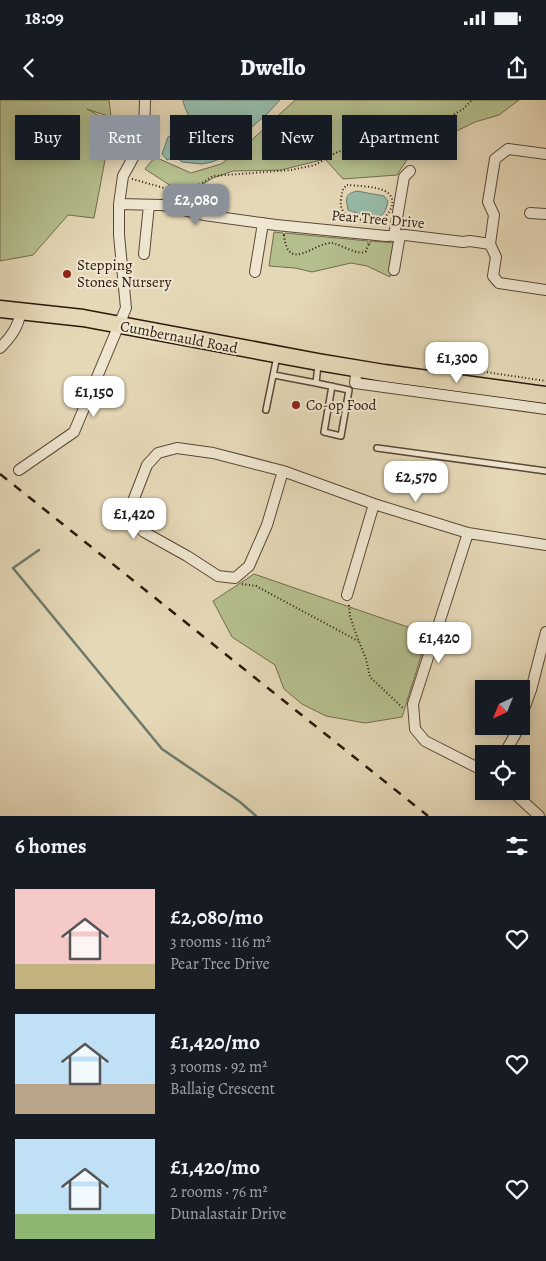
<!DOCTYPE html>
<meta charset="utf-8">
<style>
:root{--surface:#171b24;--page:#20242c;--text:#f1f3f6;--muted:#9ea1a6;--accent:#8c9099}
body{margin:0;font-family:Alegreya,serif;background:var(--page);color:var(--text);height:100vh;display:flex;flex-direction:column;font-size:19px;white-space:nowrap}
*{box-sizing:border-box;margin:0}
p{font-size:16px;color:var(--muted)}
.icon{flex:none;width:28px;height:28px;fill:none;stroke:currentColor;stroke-width:2;stroke-linecap:round;stroke-linejoin:round}
.map{position:relative;height:716px;overflow:hidden}
.side{display:flex;flex-direction:column;background:var(--surface);flex:1}
.side>*{flex:none}
.banner{position:absolute;left:15px;top:15px;width:516px;height:45px;display:flex;gap:10px}
.needle{width:32px;rotate:223deg}
.tools{position:absolute;left:475px;top:580px;display:grid;gap:10px}
.tools a{display:grid;place-items:center;width:55px;height:55px;border-radius:0px;background:var(--surface);box-shadow:0 2px 12px #0003;font-size:25px}
.price{position:absolute;translate:-50% -42px;padding:0 11px;border-radius:10px;background:#fff;color:#222;font-size:16px;line-height:32px;filter:drop-shadow(0 1px 2px #0008)}
.price::after{content:'';position:absolute;left:50%;top:30px;width:15px;height:11px;margin-left:-8px;background:inherit;clip-path:polygon(0 0,100% 0,50% 100%)}
.price.selected{background:var(--accent);color:#fff}
ul{padding:0;list-style:none}
li{display:flex;align-items:center;gap:15px;height:125px;padding:0 15px}
li span{display:grid;place-items:center;flex:none;width:140px;height:100px;border-radius:0px;color:#555}
li>.icon{margin-inline-start:auto}
span .icon{width:60px;height:60px;fill:#fffc;stroke-width:1}
li b{font-size:21px}
h2{display:flex;justify-content:space-between;align-items:center;height:60px;padding:0 15px;font-size:21px}
.chip{padding:0 18px;border-radius:0px;background:var(--surface);box-shadow:0 2px 12px #0003;font-size:18px;line-height:45px}
.chip.selected{background:var(--accent);color:#fff}
.status{display:flex;justify-content:space-between;align-items:center;height:35px;padding:0 25px;background:var(--surface);direction:ltr}
.status svg{height:14px;fill:currentColor}
header{display:flex;justify-content:space-between;align-items:center;height:65px;padding:0 15px;background:var(--surface);font-size:22px;font-weight:800}
.map>svg:first-child{display:block}
.green{fill:#b5bf8e;stroke:#716c4c}
.water{fill:#97bba9;stroke:#6d7a6a}
.lines{fill:none;stroke-linecap:round;stroke-linejoin:round}
.stream{stroke:#6d7a6a;stroke-width:2.5}
.service-casing{stroke:#5b4836;stroke-width:8}
.minor-casing{stroke:#5b4836;stroke-width:12}
.primary-casing{stroke:#2d180b;stroke-width:19}
.path{stroke:#2d180b;stroke-width:2;stroke-dasharray:1 2.5;stroke-linecap:butt}
.service{stroke:#eee6d0;stroke-width:5}
.minor{stroke:#eee6d0;stroke-width:10}
.primary{stroke:#e5d8b7;stroke-width:16}
.rail{stroke:#2d180b;stroke-width:2.5;stroke-dasharray:9 9;stroke-linecap:butt}
.poi-dot{fill:#8f2418;stroke:#eee6d0;stroke-width:2}
.labels{text-anchor:middle;stroke-width:4;stroke-linejoin:round;paint-order:stroke}
.street-label{font-size:15px;fill:#2d180b;stroke:#eee6d0}
.poi-label{font-size:15px;fill:#2d180b;stroke:#eee6d0;text-anchor:start}
</style>
<div class="status"><b>18:09</b><svg viewBox="0 0 49 12"><path d="M0 12V9h3v3zM5 12V6h3v6zM10 12V3h3v9zM15 12V0h3v12zM26 1h20v11H26zM47 4h2v5h-2z"/></svg></div>
<header><svg class="icon" aria-label="back" viewBox="0 0 24 24"><path d="M15 5l-7 7 7 7"/></svg>Dwello<svg class="icon" aria-label="share" viewBox="0 0 24 24"><path d="M12 15V3M7 8l5-5 5 5M5 13v7h14v-7"/></svg></header>
<div class="map">
<svg width="546" height="716" viewBox="0 0 546 716">
<rect width="100%" height="100%" fill="#e5d8b7"/>
<filter id="stains"><feTurbulence type="fractalNoise" baseFrequency=".004" numOctaves="4"/><feColorMatrix values="0 0 0 0 .2 0 0 0 0 .09 0 0 0 0 .02 0 0 0 .5 -.17"/></filter>
<radialGradient id="worn" r=".72"><stop offset=".6" stop-color="#630" stop-opacity="0"/><stop offset="1" stop-color="#630" stop-opacity=".3"/></radialGradient>
<path class="green" d="M0,0H109L111,17L87,9L112,23L94,118L68,115L33,155L0,161Z
M295,0H519L499,15L475,22L424,47L410,55L397,75L343,79L325,59L281,70L233,71L213,78L185,95L145,69L155,57L191,73L221,64L241,50Z
M274,132L283,133L284,136L285,133L368,141V144H370V141L395,143L390,177L367,166L351,163L312,172L295,168L269,166Z
M254,474L428,534L402,617L365,623L326,616L302,604L284,589L275,565L232,537L213,501Z"/>
<path class="water" d="M183,0H280L267,14L238,39L234,54L227,56L212,62L202,64L182,62L175,56L167,60L162,54L168,37L183,32L185,25H192C190,17 184,8 183,0Z
M357,91L384,96L388,101C387,105 386,110 384,113C378,121 356,113 348,110C346,99 344,94 357,91Z"/>
<g class="lines">
<path class="stream" d="M39,450L13,468L162,649L240,702L256,716"/>
<g class="service-casing">
<path id="service" d="M318,265L316,283L349,290L341,336L324,332L332,286
M274,275L316,283
M266,310L277,256
M377,348L546,371"/>
</g>
<g class="minor-casing">
<path id="minor" d="M546,54L508,49L495,59L488,102L494,115L490,144L496,157L493,176L499,183L546,190
M119,104L162,105L204,115L276,125L386,136L405,135L463,142L470,141L490,144
M530,113L546,114
M394,136L404,77L410,71
M144,154L149,105
M394,170L400,135
M255,172L263,123
M0,248C12,236 18,227 21,211
M357,268L355,283L546,309
M19,370L74,332L126,208L119,135V104L123,76L144,38L145,0
M283,371L267,425L249,466L235,478L218,476L187,456L144,432L133,420V401L147,365L158,353L177,348L213,353L283,371L374,404L468,433L546,445
M468,433L413,604L415,629L425,641L484,671
M347,495L374,404
M521,617L531,590L546,532
M504,654L515,635L518,626
M512,691L539,716"/>
</g>
<g class="primary-casing">
<path id="primary" d="M0,209L83,218L318,262L384,273L546,295"/>
</g>
<path class="path" d="M132,79L168,89H193L213,76L291,70L315,65L337,52L382,40L392,34L414,33L427,31L463,9L472,0
M347,85C357,86 376,86 385,91C401,99 388,121 374,121C359,120 338,119 341,99C342,93 342,89 347,85Z
M284,135C288,174 314,142 332,143C340,144 360,157 366,151C366,150 369,144 369,144
M458,271L459,268L546,281
M242,484L256,486L358,541
M349,505L350,516L356,534L366,559L370,577L404,609"/>
<use href="#service" class="service"/>
<use href="#minor" class="minor"/>
<use href="#primary" class="primary"/>
<path class="rail" d="M0,374L428,716"/>
</g>
<g class="poi-dot">
<circle cx="67" cy="174" r="5"/>
<circle cx="296" cy="305" r="5"/>
</g>
<g class="labels">
<g class="street-label">
<text transform="translate(378 119) rotate(5)" y="5">Pear Tree Drive</text>
<text transform="translate(179 237) rotate(11)" y="5">Cumbernauld Road</text>
</g>
<g class="poi-label">
<text x="77" y="170">Stepping<tspan x="77" dy="17">Stones Nursery</tspan></text>
<text x="306" y="310">Co-op Food</text>
</g>
</g>
<rect width="100%" height="100%" filter="url(#stains)"/>
<rect width="100%" height="100%" fill="url(#worn)"/>
</svg>
<div class="tools">
<a><svg class="needle" viewBox="-14 -14 28 28"><path d="M0-13l5 13h-10z" fill="#e53935"/><path d="M0 13l5-13h-10z" fill="#9ea1a6"/></svg></a>
<a><svg class="icon" aria-label="locate" viewBox="0 0 24 24"><circle cx="12" cy="12" r="6"/><path d="M12 2v4M12 18v4M2 12h4M18 12h4"/></svg></a>
</div>
<b class="price selected" style="left:196px;top:126px">£2,080</b>
<b class="price" style="left:457px;top:284px">£1,300</b>
<b class="price" style="left:94px;top:318px">£1,150</b>
<b class="price" style="left:416px;top:403px">£2,570</b>
<b class="price" style="left:134px;top:440px">£1,420</b>
<b class="price" style="left:439px;top:564px">£1,420</b>
<div class="banner">
<a class="chip">Buy</a>
<a class="chip selected">Rent</a>
<a class="chip">Filters</a>
<a class="chip">New</a>
<a class="chip">Apartment</a>
</div>
</div>
<section class="side">
<h2>6 homes<svg class="icon" aria-label="filters" viewBox="0 0 24 24"><path d="M4 7h16M4 17h16"/><circle cx="9" cy="7" r="2"/><circle cx="15" cy="17" r="2"/></svg></h2>
<ul>
<li><span style="background:linear-gradient(#f6c9c9 75%,#c2b280 0)"><svg class="icon" aria-label="home" viewBox="0 0 24 24"><path d="M3 11l9-7 9 7M6 9v11h12V9"/></svg></span><div><b>£2,080/mo</b><p>3 rooms · 116 m²</p><p>Pear Tree Drive</p></div><svg class="icon" aria-label="heart" viewBox="0 0 24 24"><path d="M12 20l-8-8c-3-5 5-10 8-4 3-6 11-1 8 4z"/></svg></li>
<li><span style="background:linear-gradient(#bfe0f5 70%,#b9a48a 0)"><svg class="icon" aria-label="home" viewBox="0 0 24 24"><path d="M3 11l9-7 9 7M6 9v11h12V9"/></svg></span><div><b>£1,420/mo</b><p>3 rooms · 92 m²</p><p>Ballaig Crescent</p></div><svg class="icon" aria-label="heart" viewBox="0 0 24 24"><path d="M12 20l-8-8c-3-5 5-10 8-4 3-6 11-1 8 4z"/></svg></li>
<li><span style="background:linear-gradient(#bfe0f5 75%,#8fb573 0)"><svg class="icon" aria-label="home" viewBox="0 0 24 24"><path d="M3 11l9-7 9 7M6 9v11h12V9"/></svg></span><div><b>£1,420/mo</b><p>2 rooms · 76 m²</p><p>Dunalastair Drive</p></div><svg class="icon" aria-label="heart" viewBox="0 0 24 24"><path d="M12 20l-8-8c-3-5 5-10 8-4 3-6 11-1 8 4z"/></svg></li>
</ul>
</section>
